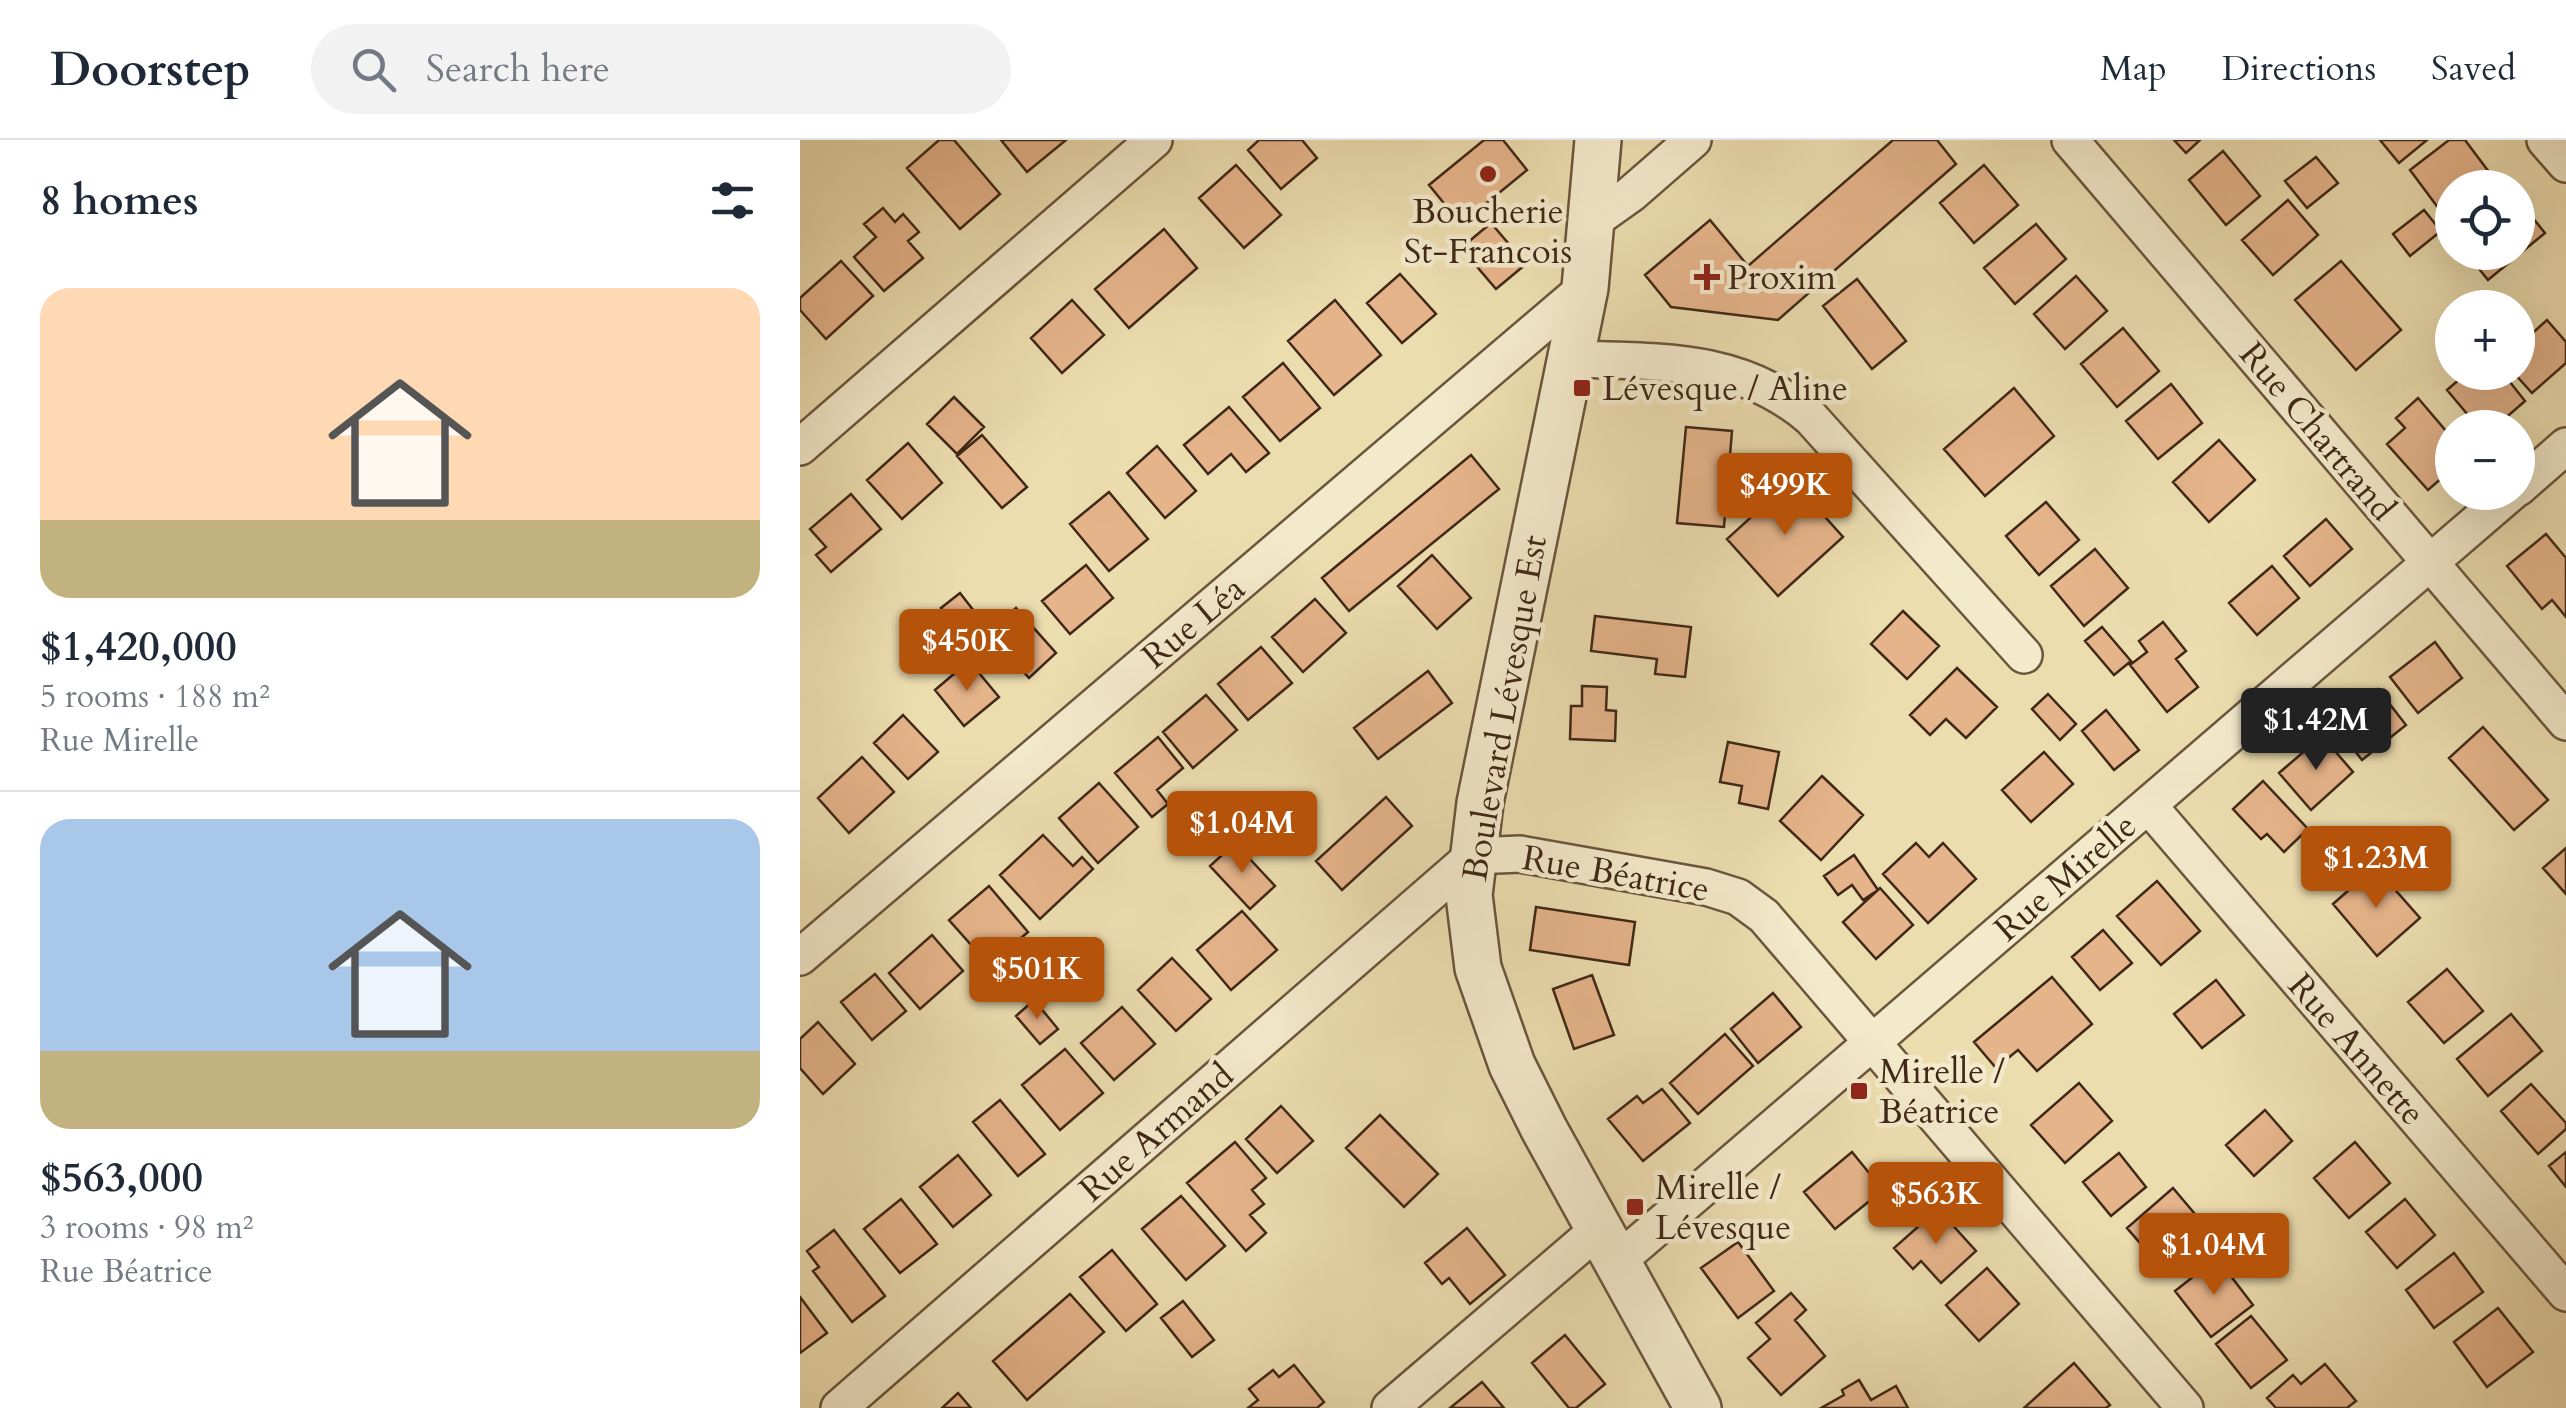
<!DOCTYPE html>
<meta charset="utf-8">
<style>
:root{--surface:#fff;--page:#f2f2f3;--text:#1f2937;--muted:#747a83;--line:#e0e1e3;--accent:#b45309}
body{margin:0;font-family:Cardo,serif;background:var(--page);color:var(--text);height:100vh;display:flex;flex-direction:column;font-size:38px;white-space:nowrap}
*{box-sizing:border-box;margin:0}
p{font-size:32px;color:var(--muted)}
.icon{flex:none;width:55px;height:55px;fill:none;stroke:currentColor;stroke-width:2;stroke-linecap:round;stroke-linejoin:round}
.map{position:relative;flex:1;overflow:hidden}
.side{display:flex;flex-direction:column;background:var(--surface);width:800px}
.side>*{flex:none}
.tools{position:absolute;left:1635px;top:30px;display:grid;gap:20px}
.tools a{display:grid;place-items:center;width:100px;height:100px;border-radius:50%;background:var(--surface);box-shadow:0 10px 40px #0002;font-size:50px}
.price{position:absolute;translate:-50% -85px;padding:0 22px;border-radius:10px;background:var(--accent);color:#fff;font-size:32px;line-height:65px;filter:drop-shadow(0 2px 5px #0008)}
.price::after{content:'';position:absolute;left:50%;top:60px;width:30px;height:22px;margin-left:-15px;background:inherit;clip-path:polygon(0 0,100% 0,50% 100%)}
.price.current{background:#222;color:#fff}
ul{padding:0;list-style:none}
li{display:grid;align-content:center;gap:20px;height:530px;padding:0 40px}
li+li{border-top:2px solid var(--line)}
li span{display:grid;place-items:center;height:310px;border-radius:30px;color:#555}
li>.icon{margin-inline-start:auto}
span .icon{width:180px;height:180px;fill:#fffc;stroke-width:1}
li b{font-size:42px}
h2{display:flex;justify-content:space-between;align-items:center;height:120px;padding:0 40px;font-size:42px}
header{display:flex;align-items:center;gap:60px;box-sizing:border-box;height:140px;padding:0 50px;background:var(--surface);border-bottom:2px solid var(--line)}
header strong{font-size:48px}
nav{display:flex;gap:55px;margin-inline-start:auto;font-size:35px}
.search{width:700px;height:90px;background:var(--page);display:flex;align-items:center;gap:25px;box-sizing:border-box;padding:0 35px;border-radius:55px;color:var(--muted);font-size:38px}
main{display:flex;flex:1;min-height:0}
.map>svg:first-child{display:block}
.building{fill:#e6b48b;stroke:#3f2817;stroke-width:2.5}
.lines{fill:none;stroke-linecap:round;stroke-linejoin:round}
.minor-casing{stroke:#6a553d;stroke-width:40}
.tertiary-casing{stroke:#6a553d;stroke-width:50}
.minor{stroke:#f3e9cb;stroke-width:35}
.tertiary{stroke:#f3e9cb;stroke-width:45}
.poi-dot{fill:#8f2418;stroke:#f3e9cb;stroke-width:4}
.labels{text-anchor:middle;stroke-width:9;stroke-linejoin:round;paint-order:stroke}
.poi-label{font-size:35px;fill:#3f2817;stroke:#f3e9cb;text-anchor:start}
.street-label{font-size:35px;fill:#3f2817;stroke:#f3e9cb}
</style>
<header>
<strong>Doorstep</strong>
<div class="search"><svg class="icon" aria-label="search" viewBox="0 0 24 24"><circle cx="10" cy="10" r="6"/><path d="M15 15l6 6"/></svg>Search here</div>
<nav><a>Map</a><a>Directions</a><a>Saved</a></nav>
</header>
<main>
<section class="side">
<h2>8 homes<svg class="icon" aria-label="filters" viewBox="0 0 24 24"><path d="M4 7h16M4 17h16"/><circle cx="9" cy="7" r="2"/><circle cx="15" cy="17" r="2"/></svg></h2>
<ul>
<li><span style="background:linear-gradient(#ffd9b3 75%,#c2b280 0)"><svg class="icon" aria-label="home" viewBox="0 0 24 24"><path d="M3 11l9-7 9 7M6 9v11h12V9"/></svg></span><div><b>$1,420,000</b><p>5 rooms · 188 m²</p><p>Rue Mirelle</p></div></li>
<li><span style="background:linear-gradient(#a9c7e8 75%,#c2b280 0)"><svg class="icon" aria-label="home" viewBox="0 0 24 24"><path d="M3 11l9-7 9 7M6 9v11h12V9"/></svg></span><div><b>$563,000</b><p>3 rooms · 98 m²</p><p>Rue Béatrice</p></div></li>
</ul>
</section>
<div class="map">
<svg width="1766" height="1268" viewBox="0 0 1766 1268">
<rect width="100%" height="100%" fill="#ecddaf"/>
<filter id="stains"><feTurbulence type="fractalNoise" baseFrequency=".002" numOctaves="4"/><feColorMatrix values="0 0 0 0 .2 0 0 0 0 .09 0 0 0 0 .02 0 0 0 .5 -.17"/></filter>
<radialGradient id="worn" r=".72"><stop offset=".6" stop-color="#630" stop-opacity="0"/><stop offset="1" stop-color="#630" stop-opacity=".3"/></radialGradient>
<path class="building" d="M139,0H154L200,54L160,89L107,28Z
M201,0H266L227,32Z
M459,0H502L517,18L481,49L448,10Z
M684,0H703L727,30L661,84L629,45Z
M1093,0H1137L1156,24L978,180L871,167L845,135L910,80L948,126Z
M1374,0H1400L1386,13Z
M1580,0H1627L1599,23Z
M1649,0H1665L1689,32L1668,48H1652V59L1639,69L1610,30Z
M1423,11L1460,56L1426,85L1389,40Z
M1516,17L1538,43L1507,68L1485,41Z
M436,25L481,75L444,108L399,58Z
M1184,25L1218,65L1174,103L1140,63Z
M1488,60L1518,95L1473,135L1442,100Z
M1718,60L1745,93L1688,140L1676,125L1684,119L1679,112H1718Z
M83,68L95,82L103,74L119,92L108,101L123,118L84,151L54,117L76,97L64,84Z
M1624,70L1641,91L1610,116L1593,94Z
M691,83L726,124L696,149L661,108Z
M1236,84L1266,119L1215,164L1184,128Z
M364,89L397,128L329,188L295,149Z
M41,121L73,156L26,199L0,170V158Z
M1541,121L1601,190L1556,230L1495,160Z
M600,134L636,174L602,203L567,163Z
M1276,136L1307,171L1265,209L1234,174Z
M1057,139L1106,201L1072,229L1023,166Z
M272,160L304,195L262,233L231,198Z
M535,160L581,215L534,255L488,201Z
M1747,180L1766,202V223L1732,253L1713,232H1718V206Z
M1323,188L1359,231L1317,267L1281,224Z
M483,223L520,268L480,301L443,257Z
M1668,232H1702L1725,261L1694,288H1679L1647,250Z
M1371,244L1402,283L1358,319L1326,281Z
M1214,248L1254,296L1185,356L1144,309Z
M154,257L184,287L157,314L127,284Z
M1618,258L1652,298V329L1628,350L1587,304L1605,288L1596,278Z
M429,267L469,313L446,332L431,314L408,334L384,305Z
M886,287L932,291L924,387L877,383Z
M182,295L227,347L202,368L157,316Z
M1419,300L1455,340L1409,382L1373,342Z
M108,303L142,343L102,379L67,340Z
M357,306L396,351L365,378L327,333Z
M671,315L699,349L549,471L522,438Z
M992,340L1043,397L978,456L927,399Z
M309,352L348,399L309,431L270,384Z
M51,354L81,389L31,432L16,415L26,407L10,389Z
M1246,362L1279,400L1239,435L1206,396Z
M1526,379L1552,409L1510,446L1484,416Z
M1746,394L1766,418V477L1752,460L1742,469L1707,426Z
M1295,409L1328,448L1284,486L1251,446Z
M632,415L671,458L637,489L598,446Z
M286,425L313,458L270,494L242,461Z
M1472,426L1499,458L1457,495L1429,463Z
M160,453L181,480L162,495L141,468Z
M515,459L546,493L503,532L472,497Z
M216,468L256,513L229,538L189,493Z
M1103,471L1139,506L1107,539L1071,504Z
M795,476L891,487L885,537L855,534L857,519L791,511Z
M1363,482L1386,511L1376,519L1398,547L1367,572L1330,525L1347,512L1339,501Z
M1302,487L1331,521L1314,535L1285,501Z
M1635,502L1662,538L1618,573L1590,537Z
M461,507L492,543L448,580L418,544Z
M169,521L199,557L164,586L135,550Z
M1157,528L1197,567L1166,598L1146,579L1130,595L1110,575Z
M628,531L652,563L578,619L554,588Z
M782,546L807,547L806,570L816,571L815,601L770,599L771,566H782Z
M1578,549L1606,585L1562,620L1534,584Z
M1248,554L1276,584L1260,600L1232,569Z
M406,555L437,590L393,628L363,592Z
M1306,570L1339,610L1314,630L1282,591Z
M103,575L138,612L108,639L74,603Z
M1683,587L1748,660L1714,690L1649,618Z
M1522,596L1553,632L1511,670L1479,633Z
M358,597L383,628L357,650L368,664L352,677L315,633Z
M928,602L979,612L968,669L939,663L942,646L920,642Z
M1244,612L1273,644L1231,682L1202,650Z
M62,617L94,652L49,693L18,658Z
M1022,636L1063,675L1021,720L980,681Z
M1463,641L1508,689L1484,712L1467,694L1461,699L1433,669Z
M299,643L338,687L298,723L259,678Z
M586,657L612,686L542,750L516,721Z
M243,695L273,726L282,717L293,729L240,779L200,735Z
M435,703L475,746L450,769L410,726Z
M1116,703L1129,717L1143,703L1176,739L1128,783L1083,734Z
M1766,708V754L1743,728Z
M1054,715L1078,750L1063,760L1052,745L1038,755L1024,736Z
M1575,727L1620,778L1577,816L1533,764Z
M1357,741L1400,791L1361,825L1317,776Z
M189,746L228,792L189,825L149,780Z
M1080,748L1113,785L1076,819L1043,782Z
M736,767L835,782L829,825L730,810Z
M442,771L477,810L431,850L397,810Z
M1303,790L1332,823L1300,850L1272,817Z
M132,795L163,831L120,869L89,833Z
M372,818L411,859L376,891L338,850Z
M1647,829L1683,871L1644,903L1608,862Z
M75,834L106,871L72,900L41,862Z
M792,835L814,895L774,909L753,849Z
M1252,837L1292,884L1237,931L1218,910L1196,928L1174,902Z
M1416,840L1444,875L1402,908L1374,874Z
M973,853L1001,887L958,923L931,889Z
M234,860L258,889L240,904L216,876Z
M322,867L355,904L314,940L281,903Z
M1711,874L1742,911L1688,956L1657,919Z
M18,882L55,924L23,954L0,928V899Z
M925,894L953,926L898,974L870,943Z
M265,909L303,953L260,990L222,945Z
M1279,943L1312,981L1265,1023L1231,985Z
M1731,944L1766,983V989L1738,1014L1701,971Z
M862,949L890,983L843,1021L808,979L837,956L843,963Z
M200,960L245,1014L218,1036L173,982Z
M481,966L513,1001L477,1033L446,999Z
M1465,970L1492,1001L1454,1036L1426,1005Z
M580,975L638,1034L604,1067L546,1008Z
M435,1002L466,1038L452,1050L464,1064L450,1075L466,1093L446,1111L387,1043Z
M1555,1002L1590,1043L1549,1078L1514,1038Z
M1052,1012L1083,1050L1035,1089L1004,1052Z
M1766,1012V1047L1749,1026Z
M1319,1013L1346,1047L1311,1076L1283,1042Z
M158,1015L191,1055L153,1087L120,1047Z
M1373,1048L1406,1087L1360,1126L1327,1088Z
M381,1056L425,1106L386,1140L342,1089Z
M101,1059L137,1104L100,1133L64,1089Z
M1605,1059L1635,1095L1597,1128L1566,1092Z
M1138,1069L1176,1111L1141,1143L1121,1121L1113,1129L1094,1108Z
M667,1088L705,1135L670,1164L649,1138L642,1144L625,1123Z
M34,1090L85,1156L52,1182L13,1131L19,1127L7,1111Z
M938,1102L974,1151L938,1178L901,1128Z
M312,1110L357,1164L326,1191L280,1137Z
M1654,1113L1683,1152L1634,1188L1606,1150Z
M1417,1118L1453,1165L1411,1197L1375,1151Z
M1187,1128L1219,1164L1179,1201L1146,1165Z
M991,1153L1006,1170L995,1180L1025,1216L981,1255L948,1218L970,1199L956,1183Z
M270,1154L304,1192L227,1260L193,1221Z
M0,1157L27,1193L0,1213Z
M383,1161L414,1200L392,1217L361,1178Z
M1698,1168L1733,1212L1687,1247L1654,1202Z
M1451,1176L1487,1220L1451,1248L1416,1204Z
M765,1195L805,1244L776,1268H769L732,1223Z
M1274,1223L1310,1265L1306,1268H1224Z
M1525,1224L1556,1261L1547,1268H1476L1467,1258L1493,1235L1501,1244Z
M494,1225L524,1262L517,1268H448L458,1260L449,1249L473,1230L479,1237Z
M1059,1240L1071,1260L1096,1246L1108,1268H1021L1044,1255L1042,1250Z
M682,1242L704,1268H650Z
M158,1253L171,1268H142Z"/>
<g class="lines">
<g class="minor-casing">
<path id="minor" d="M1270,0L1766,582
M1745,0L1766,24
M793,81L831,54L893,0
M772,219C861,222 940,217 1011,278L1224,515
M0,307L354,0
M1718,348L1766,306
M1348,665L1766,1153
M0,817L785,148
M818,1121L1712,352
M39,1268L673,716L720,714L906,747L938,757L964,776L1385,1268
M590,1268L799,1089"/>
</g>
<g class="tertiary-casing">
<path id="tertiary" d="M798,0L785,148L680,663L669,755L678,828L712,925L744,989L898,1268"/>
</g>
<use href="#minor" class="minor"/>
<use href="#tertiary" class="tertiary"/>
</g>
<g class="poi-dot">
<circle cx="688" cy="34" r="10"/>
<path d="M902 122h10v10h10v10h-10v10h-10v-10h-10v-10h10z"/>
<rect x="772" y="238" width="20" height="20" rx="5"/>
<rect x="1049" y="941" width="20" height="20" rx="5"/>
<rect x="825" y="1057" width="20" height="20" rx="5"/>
</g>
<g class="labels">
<g class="poi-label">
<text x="688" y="83" text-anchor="middle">Boucherie<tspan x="688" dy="40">St-Francois</tspan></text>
<text x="927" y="149">Proxim</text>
<text x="802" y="260">Lévesque / Aline</text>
<text x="1079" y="943">Mirelle /<tspan x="1079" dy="40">Béatrice</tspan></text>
<text x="855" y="1059">Mirelle /<tspan x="855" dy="40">Lévesque</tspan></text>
</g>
<g class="street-label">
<text transform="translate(1518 291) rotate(50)" y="12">Rue Chartrand</text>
<text transform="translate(393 482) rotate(-40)" y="12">Rue Léa</text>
<text transform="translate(704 568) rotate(-80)" y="12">Boulevard Lévesque Est</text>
<text transform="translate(816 733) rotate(10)" y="12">Rue Béatrice</text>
<text transform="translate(1265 737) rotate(-41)" y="12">Rue Mirelle</text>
<text transform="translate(1557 909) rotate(49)" y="12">Rue Annette</text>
<text transform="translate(356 992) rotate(-41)" y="12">Rue Armand</text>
</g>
</g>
<rect width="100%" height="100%" filter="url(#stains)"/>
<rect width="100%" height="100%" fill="url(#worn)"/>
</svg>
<div class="tools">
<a><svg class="icon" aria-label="locate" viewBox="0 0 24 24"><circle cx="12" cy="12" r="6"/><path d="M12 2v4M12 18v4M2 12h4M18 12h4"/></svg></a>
<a>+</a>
<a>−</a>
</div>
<b class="price" style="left:985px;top:398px">$499K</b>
<b class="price" style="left:167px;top:554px">$450K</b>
<b class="price current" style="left:1516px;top:633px">$1.42M</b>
<b class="price" style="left:442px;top:736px">$1.04M</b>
<b class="price" style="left:1576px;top:771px">$1.23M</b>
<b class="price" style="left:237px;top:882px">$501K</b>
<b class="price" style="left:1136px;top:1107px">$563K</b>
<b class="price" style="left:1414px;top:1158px">$1.04M</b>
</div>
</main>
